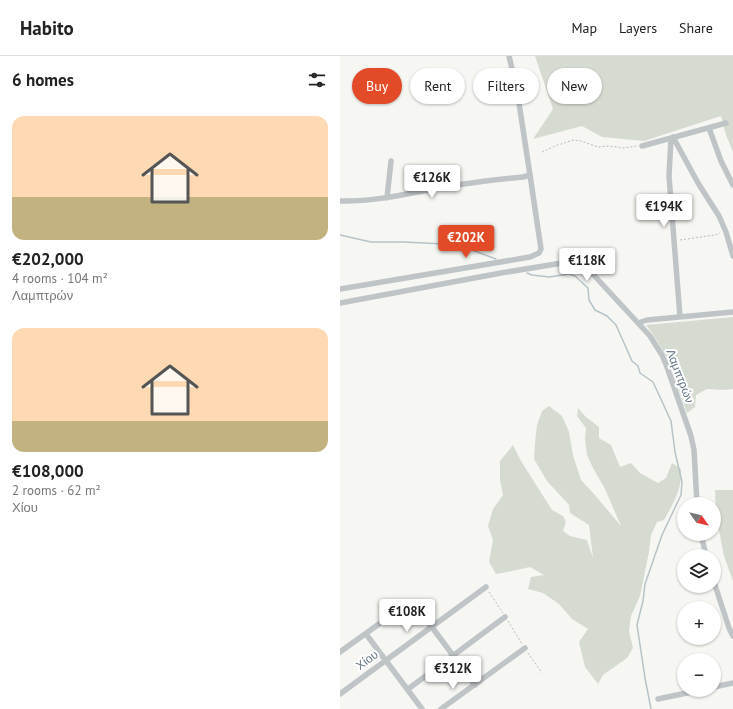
<!DOCTYPE html>
<meta charset="utf-8">
<style>
:root{--surface:#fff;--page:#f6f6f6;--text:#222;--muted:#767676;--line:#e0e0e0;--accent:#e34a27}
body{margin:0;font-family:"PT Sans",sans-serif;background:var(--page);color:var(--text);height:100vh;display:flex;flex-direction:column;font-size:15px;white-space:nowrap}
*{box-sizing:border-box;margin:0}
p{font-size:13px;color:var(--muted)}
.icon{flex:none;width:22px;height:22px;fill:none;stroke:currentColor;stroke-width:2;stroke-linecap:round;stroke-linejoin:round}
.map{position:relative;flex:1;overflow:hidden}
.panel{display:flex;flex-direction:column;background:var(--surface);width:340px}
.panel>*{flex:none}
.hud{position:absolute;left:12px;top:12px;width:321px;height:36px;display:flex;gap:8px}
.needle{width:26px;rotate:124deg}
.tools{position:absolute;left:337px;top:441px;display:grid;gap:8px}
.tools a{display:grid;place-items:center;width:44px;height:44px;border-radius:50%;background:var(--surface);box-shadow:0 1px 3px #0004;font-size:20px}
.price{position:absolute;translate:-50% -34px;padding:0 9px;border-radius:4px;background:#fff;color:#222;font-size:13px;line-height:26px;filter:drop-shadow(0 1px 2px #0008)}
.price::after{content:'';position:absolute;left:50%;top:24px;width:12px;height:9px;margin-left:-6px;background:inherit;clip-path:polygon(0 0,100% 0,50% 100%)}
.price.selected{background:var(--accent);color:#fff}
ul{padding:0;list-style:none}
li{display:grid;align-content:center;gap:8px;height:212px;padding:0 12px}
li span{display:grid;place-items:center;height:124px;border-radius:12px;color:#555}
li>.icon{margin-inline-start:auto}
span .icon{width:72px;height:72px;fill:#fffc;stroke-width:1}
li b{font-size:17px}
h2{display:flex;justify-content:space-between;align-items:center;height:48px;padding:0 12px;font-size:17px}
.pill{padding:0 14px;border-radius:18px;background:var(--surface);box-shadow:0 1px 3px #0004;font-size:14px;line-height:36px}
.pill.selected{background:var(--accent);color:#fff}
header{display:flex;align-items:center;gap:24px;box-sizing:border-box;height:56px;padding:0 20px;background:var(--surface);border-bottom:1px solid var(--line)}
header strong{font-size:19px}
nav{display:flex;gap:22px;margin-inline-start:auto;font-size:14px}
main{display:flex;flex:1;min-height:0}
.map>svg:first-child{display:block}
.green{fill:#d6dbd2}
.lines{fill:none;stroke-linecap:round;stroke-linejoin:round}
.stream{stroke:#b6c3c7;stroke-width:1.5}
.path{stroke:#b7bbbe;stroke-width:1;stroke-dasharray:2 2;stroke-linecap:butt}
.minor{stroke:#bfc4c7;stroke-width:5.5}
.labels{text-anchor:middle;stroke-width:4;stroke-linejoin:round;paint-order:stroke}
.street-label{font-size:12px;fill:#657884;stroke:#fff}
</style>
<header>
<strong>Habito</strong>
<nav><a>Map</a><a>Layers</a><a>Share</a></nav>
</header>
<main>
<section class="panel">
<h2>6 homes<svg class="icon" aria-label="filters" viewBox="0 0 24 24"><path d="M4 7h16M4 17h16"/><circle cx="9" cy="7" r="2"/><circle cx="15" cy="17" r="2"/></svg></h2>
<ul>
<li><span style="background:linear-gradient(#ffd9b3 65%,#c2b280 0)"><svg class="icon" aria-label="home" viewBox="0 0 24 24"><path d="M3 11l9-7 9 7M6 9v11h12V9"/></svg></span><div><b>€202,000</b><p>4 rooms · 104 m²</p><p>Λαμπτρών</p></div></li>
<li><span style="background:linear-gradient(#ffd9b3 75%,#c2b280 0)"><svg class="icon" aria-label="home" viewBox="0 0 24 24"><path d="M3 11l9-7 9 7M6 9v11h12V9"/></svg></span><div><b>€108,000</b><p>2 rooms · 62 m²</p><p>Χίου</p></div></li>
</ul>
</section>
<div class="map">
<svg width="393" height="653" viewBox="0 0 393 653">
<rect width="100%" height="100%" fill="#f6f6f3"/>
<path class="green" d="M195,0H393V96L386,79L381,60L304,85L262,81L242,70L193,83L213,53Z
M393,261V333L383,334L367,333L356,339L355,351L347,357L325,298L314,280L306,269Z
M209,350L222,360L229,376L233,399L241,424L254,438L281,470L265,433L253,412L247,399L245,383L246,372L237,360L238,352L245,360L259,371V382L271,389L280,411L291,407L300,417L318,427L326,422L332,407L341,413C342,434 334,446 324,464L317,466L311,479L309,496L300,540L291,560L289,575L293,592L287,602L263,619L258,628L245,611L239,586L248,573L232,563L219,548L203,537L188,533L191,521L204,519L190,511L172,515L156,518L149,506L153,484L148,470L153,453L163,439L160,424V405L173,389L181,405L212,454L223,460L226,466L223,475L230,480L247,484L253,502L249,469L230,457L229,449L207,425L194,403L195,387L197,369L202,355Z
M375,434H393V525L384,500L376,459Z"/>
<g class="lines">
<path class="stream" d="M0,179L31,186H63L105,188L121,190L156,203
M187,217L192,219L209,221L229,218L235,220L248,232L249,244L255,254L267,260L276,269L292,305L298,310L300,317L313,326L331,365L335,396L342,426L341,439L322,479L305,528L303,545L297,569L305,622L311,653"/>
<path class="path" d="M202,96L215,90L233,84L241,85L258,91L269,90L284,92L297,90
M340,184L375,179L380,177
M149,536L163,557
M168,565L182,588
M188,597L202,617"/>
<path class="minor" d="M169,0L177,34L190,119
M369,72L381,105L393,129
M333,81L358,127L379,160L386,176L393,200
M331,82L329,120L340,261
M302,90L386,67
M47,142L51,105
M0,145C39,146 77,135 116,129C138,126 161,123 183,121L190,119L201,193L199,197L190,201L0,233
M0,247L161,217L222,207C236,207 238,207 250,215L310,280L322,299L327,311L351,380L354,394L357,448
M298,267L307,264L393,256
M361,478L366,500
M374,526L389,572L393,580
M26,578L82,653
M0,596L64,550L70,547H74L135,629
M374,631L393,627
M68,633L165,561
M0,638L146,531
M318,643L361,634
M101,653L185,592"/>
</g>
<g class="labels">
<g class="street-label">
<text transform="translate(340 320) rotate(69)" y="4">Λαμπτρών</text>
<text transform="translate(27 604) rotate(-37)" y="4">Χίου</text>
</g>
</g>
</svg>
<div class="tools">
<a><svg class="needle" viewBox="-14 -14 28 28"><path d="M0-13l5 13h-10z" fill="#e53935"/><path d="M0 13l5-13h-10z" fill="#767676"/></svg></a>
<a><svg class="icon" aria-label="layers" viewBox="0 0 24 24"><path d="M12 4l9 5-9 5-9-5zM3 14l9 5 9-5"/></svg></a>
<a>+</a>
<a>−</a>
</div>
<b class="price" style="left:92px;top:143px">€126K</b>
<b class="price" style="left:324px;top:172px">€194K</b>
<b class="price selected" style="left:126px;top:203px">€202K</b>
<b class="price" style="left:247px;top:226px">€118K</b>
<b class="price" style="left:67px;top:577px">€108K</b>
<b class="price" style="left:113px;top:634px">€312K</b>
<div class="hud">
<a class="pill selected">Buy</a>
<a class="pill">Rent</a>
<a class="pill">Filters</a>
<a class="pill">New</a>
</div>
</div>
</main>
